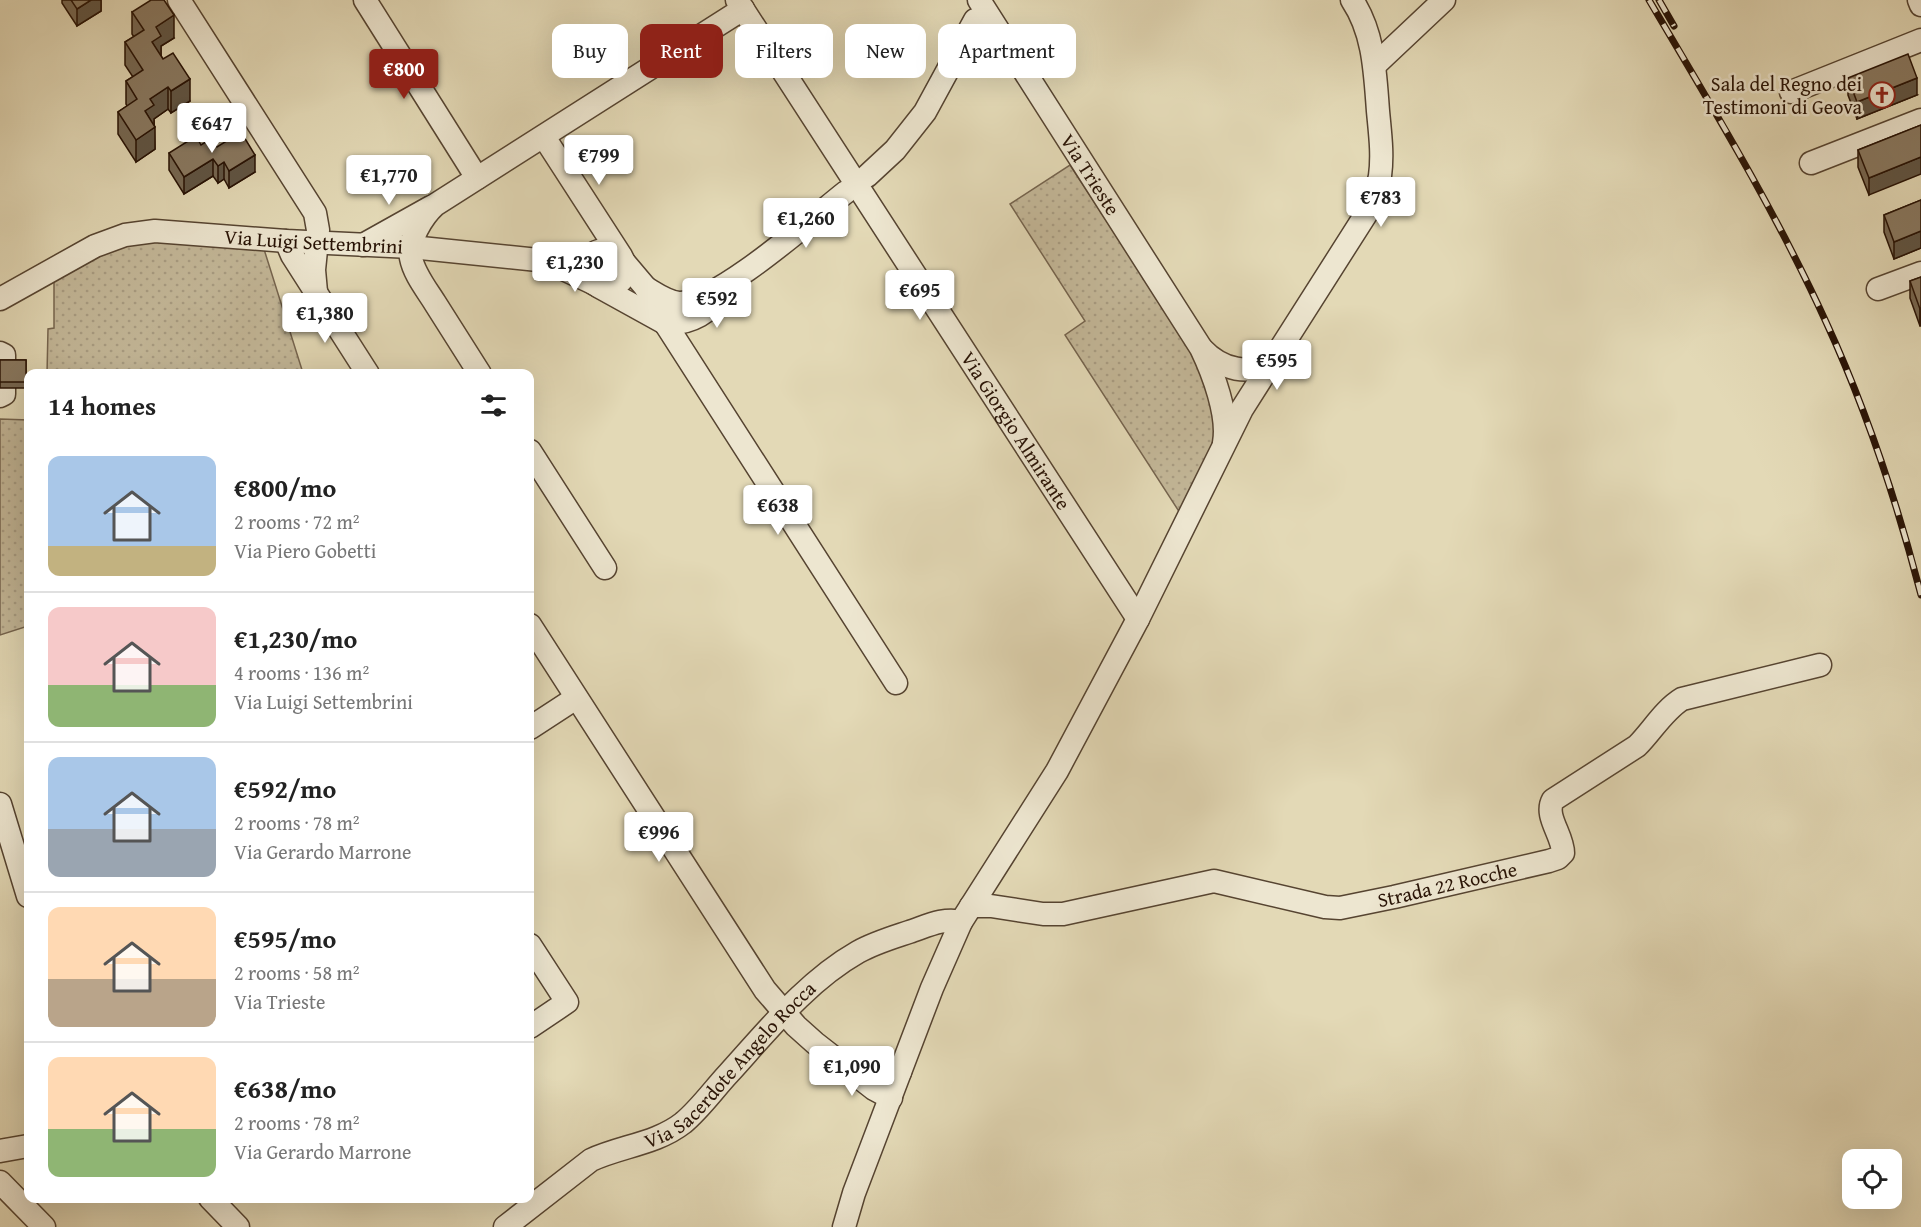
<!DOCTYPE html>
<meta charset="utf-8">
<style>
:root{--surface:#fff;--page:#f6f6f6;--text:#222;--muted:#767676;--line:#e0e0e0;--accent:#8f2418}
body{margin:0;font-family:"Gentium Book Plus",serif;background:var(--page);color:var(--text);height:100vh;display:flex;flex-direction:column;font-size:22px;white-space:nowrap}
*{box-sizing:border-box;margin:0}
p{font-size:20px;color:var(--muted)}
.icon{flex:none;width:33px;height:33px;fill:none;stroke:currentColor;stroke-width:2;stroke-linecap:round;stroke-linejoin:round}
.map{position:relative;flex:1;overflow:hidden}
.details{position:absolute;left:24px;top:369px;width:510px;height:834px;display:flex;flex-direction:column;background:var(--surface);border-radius:12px;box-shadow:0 6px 24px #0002}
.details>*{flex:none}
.guide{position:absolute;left:552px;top:24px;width:570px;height:54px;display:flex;gap:12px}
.tools{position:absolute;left:1842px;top:1149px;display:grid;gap:12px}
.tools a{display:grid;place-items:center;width:60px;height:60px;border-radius:12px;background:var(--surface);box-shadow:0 6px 24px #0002;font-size:30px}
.price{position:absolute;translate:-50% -51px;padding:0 14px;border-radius:6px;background:#fff;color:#222;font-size:20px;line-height:39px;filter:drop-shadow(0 2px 3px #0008)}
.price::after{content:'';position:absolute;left:50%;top:36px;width:18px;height:14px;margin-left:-9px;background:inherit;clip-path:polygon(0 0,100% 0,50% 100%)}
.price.active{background:var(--accent);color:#fff}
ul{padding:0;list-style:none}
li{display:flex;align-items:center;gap:18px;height:150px;padding:0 24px}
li+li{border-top:2px solid var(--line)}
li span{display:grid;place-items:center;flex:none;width:168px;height:120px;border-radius:12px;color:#555}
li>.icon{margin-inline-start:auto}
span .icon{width:72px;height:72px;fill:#fffc;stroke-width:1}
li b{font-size:26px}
h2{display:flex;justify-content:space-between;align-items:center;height:72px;padding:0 24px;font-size:26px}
.pill{padding:0 21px;border-radius:12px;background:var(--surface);box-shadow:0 6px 24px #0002;font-size:21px;line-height:54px}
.pill.active{background:var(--accent);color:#fff}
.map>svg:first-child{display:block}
.grass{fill:url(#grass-dots);stroke:#75644e;stroke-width:1.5}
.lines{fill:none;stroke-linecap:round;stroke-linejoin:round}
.minor-casing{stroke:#564431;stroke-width:25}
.minor{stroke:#ede6d0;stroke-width:22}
.rail-casing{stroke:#271205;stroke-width:7}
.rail{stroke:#ede6d0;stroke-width:4.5;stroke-dasharray:14;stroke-linecap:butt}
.wall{fill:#766853;stroke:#271205;stroke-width:1.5}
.shaded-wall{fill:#605544;stroke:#271205;stroke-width:1.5}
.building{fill:#897961;stroke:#271205;stroke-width:1.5}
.labels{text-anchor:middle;stroke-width:5;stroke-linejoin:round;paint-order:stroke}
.poi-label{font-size:20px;fill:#271205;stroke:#ede6d0;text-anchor:end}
.street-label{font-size:20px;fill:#271205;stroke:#ede6d0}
</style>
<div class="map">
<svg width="1921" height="1227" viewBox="0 0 1921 1227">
<defs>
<pattern id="grass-dots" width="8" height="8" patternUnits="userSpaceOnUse" patternTransform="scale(1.5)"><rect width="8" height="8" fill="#c3b798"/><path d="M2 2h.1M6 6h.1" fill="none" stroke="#a89c82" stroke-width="1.8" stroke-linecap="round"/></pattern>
</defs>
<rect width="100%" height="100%" fill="#e3d9b6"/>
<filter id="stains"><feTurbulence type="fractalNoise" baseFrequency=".00333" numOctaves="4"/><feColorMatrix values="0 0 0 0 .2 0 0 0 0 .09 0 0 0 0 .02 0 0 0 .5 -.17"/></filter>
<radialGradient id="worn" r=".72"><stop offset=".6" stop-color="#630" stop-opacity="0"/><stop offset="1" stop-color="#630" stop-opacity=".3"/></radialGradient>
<path class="grass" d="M1070,165L1191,350L1206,380L1215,426L1213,443L1180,513L1065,335L1085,321L1010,204Z
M137,240L263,246L303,373L47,374L48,329L54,328V275Z
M0,419L28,420V626L0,635Z"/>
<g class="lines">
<g class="minor-casing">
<g id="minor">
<path d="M179,0L315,213L318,230L314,270L316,292"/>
<path d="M365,0L477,178"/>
<path id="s1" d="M737,0L1138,619"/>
<path id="s2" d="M979,0L1201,348C1213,373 1229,415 1224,443"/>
<path d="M1919,0L1921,5"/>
<path d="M1375,65L1444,0"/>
<path d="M1791,92L1921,40"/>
<path d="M544,137L621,256C641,292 581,299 587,264C591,247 611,247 621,256"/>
<path d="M1811,163L1921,120"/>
<path d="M867,176L895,150L925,112L975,20"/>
<path d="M286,241L292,255L368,374"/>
<path d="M363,245L431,207"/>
<path d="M624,262L646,288L665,323L896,683"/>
<path d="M598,286L665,323C692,325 710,311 726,292"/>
<path d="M646,288C656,294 667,302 679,303C717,304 814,217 846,192"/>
<path d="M1878,289L1921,273"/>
<path id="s3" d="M0,299L95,246L125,235L155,231L286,241L411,247L538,260L555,265L593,283"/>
<path d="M1202,349C1221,369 1250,378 1274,359"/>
<path d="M0,353L4,355V394L0,396"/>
<path d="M480,374C465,350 450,327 435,303C427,290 414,274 411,258C407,241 423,216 435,205L743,9"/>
<path d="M530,451L605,568"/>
<path d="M530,625L765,990L796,1026L815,1043L874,1089L891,1098"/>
<path d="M530,728L576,698"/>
<path d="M0,804L28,896"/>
<path id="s4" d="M971,906H991L1043,914H1063L1214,881L1325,907L1340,908L1394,897L1549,861L1558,858L1563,853C1563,835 1544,816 1553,800L1637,746C1652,731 1664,710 1682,699L1820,665"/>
<path d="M530,945L567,1002L530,1027"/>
<path d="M842,1061C861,1069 881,1066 900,1072"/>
<path d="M0,1151L28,1146"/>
<path d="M0,1182L44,1227"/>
<path d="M210,1198L238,1227"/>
<path id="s5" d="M505,1227L591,1160C621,1146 656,1144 683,1123C700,1109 714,1089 729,1073C768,1030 807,981 858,952C874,943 891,938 909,932C925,927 944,917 961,922"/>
<path d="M844,1227L854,1193L900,1072L932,988L961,922L1057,771L1138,619L1242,409L1368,211C1373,199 1378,188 1380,176C1383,154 1380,133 1378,111C1375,72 1374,33 1352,0"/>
</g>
</g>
<use href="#minor" class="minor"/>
<g class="rail-casing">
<path id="rail" d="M1649,0C1711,105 1775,210 1826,322C1866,409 1897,502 1921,595
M1659,0L1674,26"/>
</g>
<use href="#rail" class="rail"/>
</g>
<path class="wall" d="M62,0H101V11L77,26L62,3Z
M132,12L174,38L161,46V56L190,101L171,113L168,109L154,119L155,149L136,162L118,134V112L127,106L126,104V81L133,77L125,65V42L134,37L132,34Z
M1848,78L1917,95L1857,119L1848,95Z
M1921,125L1869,195L1858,167V150Z
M201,145L217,147L255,172L229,188L224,179L218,183L213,176L184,194L169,170V153Z
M1921,200V248L1894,259L1884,232V215Z
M1921,277L1920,326L1910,298V281Z
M0,360H26V388H0Z"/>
<path class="shaded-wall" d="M91,0H101V11L77,26V9Z
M174,15V38L161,46V58L152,42L156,27Z
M1917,78V95L1857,119V102Z
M190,79V101L171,113V91Z
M168,87V109L154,119V127L145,111L150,99Z
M155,127V149L136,162V140Z
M255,155V172L229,188V171Z
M1921,157V174L1869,195V178Z
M213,159V176L184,194V177Z
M224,162V179L218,183V166Z
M1921,231V248L1894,259V242Z
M1920,309H1921V326H1920Z"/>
<path class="building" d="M71,0H91L77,9Z
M151,0H164L174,15L156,27L161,36L152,42L163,59L173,53L190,79L171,91L168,87L150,99L154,105L145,111L155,127L136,140L118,112L137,99L126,81L143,70L125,42L144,30L132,12Z
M1908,54L1917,78L1857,102L1848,78Z
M1921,125V157L1869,178L1858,150Z
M241,132L255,155L229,171L224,162L218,166L213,159L184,177L169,153L196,136L201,145L212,138L217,147Z
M1921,200V231L1894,242L1884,215Z
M1921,277V309H1920L1910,281Z
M0,360H26V382H0Z"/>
<defs>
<g id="church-ring" transform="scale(1.35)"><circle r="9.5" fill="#ede6d0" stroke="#8f2418" stroke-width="1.5"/><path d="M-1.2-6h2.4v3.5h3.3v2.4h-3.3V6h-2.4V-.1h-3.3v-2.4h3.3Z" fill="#8f2418"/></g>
</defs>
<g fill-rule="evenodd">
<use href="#church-ring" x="1882" y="95"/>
</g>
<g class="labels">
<g class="poi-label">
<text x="1862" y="91">Sala del Regno dei<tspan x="1862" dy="23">Testimoni di Geova</tspan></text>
</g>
<g class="street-label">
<text dy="7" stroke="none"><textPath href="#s2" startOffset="207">Via Trieste</textPath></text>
<text dy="7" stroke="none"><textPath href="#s3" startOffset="330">Via Luigi Settembrini</textPath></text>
<text dy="7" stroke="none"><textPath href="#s1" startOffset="513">Via Giorgio Almirante</textPath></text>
<text dy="7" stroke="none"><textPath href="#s4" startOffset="486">Strada 22 Rocche</textPath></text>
<text dy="7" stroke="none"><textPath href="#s5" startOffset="282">Via Sacerdote Angelo Rocca</textPath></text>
</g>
</g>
<rect width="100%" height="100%" filter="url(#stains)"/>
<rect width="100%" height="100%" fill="url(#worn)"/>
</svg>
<div class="tools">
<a><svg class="icon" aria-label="locate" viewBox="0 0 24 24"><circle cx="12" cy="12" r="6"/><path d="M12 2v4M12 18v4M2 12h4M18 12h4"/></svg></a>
</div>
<b class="price active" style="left:404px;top:100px">€800</b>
<b class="price" style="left:212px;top:154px">€647</b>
<b class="price" style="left:599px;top:186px">€799</b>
<b class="price" style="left:389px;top:206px">€1,770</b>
<b class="price" style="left:1381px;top:228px">€783</b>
<b class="price" style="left:806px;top:249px">€1,260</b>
<b class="price" style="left:575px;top:293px">€1,230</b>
<b class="price" style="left:920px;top:321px">€695</b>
<b class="price" style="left:717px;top:329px">€592</b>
<b class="price" style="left:325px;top:344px">€1,380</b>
<b class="price" style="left:1277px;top:391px">€595</b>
<b class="price" style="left:778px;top:536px">€638</b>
<b class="price" style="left:659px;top:863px">€996</b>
<b class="price" style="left:852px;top:1097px">€1,090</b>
<div class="guide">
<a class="pill">Buy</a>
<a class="pill active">Rent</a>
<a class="pill">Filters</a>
<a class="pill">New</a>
<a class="pill">Apartment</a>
</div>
<section class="details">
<h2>14 homes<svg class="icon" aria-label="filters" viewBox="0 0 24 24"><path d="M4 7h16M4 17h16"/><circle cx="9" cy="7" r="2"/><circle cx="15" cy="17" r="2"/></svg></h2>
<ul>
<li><span style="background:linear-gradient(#a9c7e8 75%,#c2b280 0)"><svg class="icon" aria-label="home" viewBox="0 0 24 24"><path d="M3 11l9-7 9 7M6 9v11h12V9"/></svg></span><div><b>€800/mo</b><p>2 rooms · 72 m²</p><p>Via Piero Gobetti</p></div></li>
<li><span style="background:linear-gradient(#f6c9c9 65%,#8fb573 0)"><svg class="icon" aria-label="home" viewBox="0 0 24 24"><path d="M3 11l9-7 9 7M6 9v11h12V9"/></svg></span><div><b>€1,230/mo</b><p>4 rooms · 136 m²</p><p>Via Luigi Settembrini</p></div></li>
<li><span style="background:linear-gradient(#a9c7e8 60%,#9aa5b1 0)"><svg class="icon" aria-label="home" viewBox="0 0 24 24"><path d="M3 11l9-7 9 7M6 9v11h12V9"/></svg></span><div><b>€592/mo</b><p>2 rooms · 78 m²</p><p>Via Gerardo Marrone</p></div></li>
<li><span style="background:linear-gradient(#ffd9b3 60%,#b9a48a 0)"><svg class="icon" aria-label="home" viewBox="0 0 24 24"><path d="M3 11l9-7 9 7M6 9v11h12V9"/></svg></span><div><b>€595/mo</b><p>2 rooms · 58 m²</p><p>Via Trieste</p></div></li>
<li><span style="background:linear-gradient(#ffd9b3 60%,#8fb573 0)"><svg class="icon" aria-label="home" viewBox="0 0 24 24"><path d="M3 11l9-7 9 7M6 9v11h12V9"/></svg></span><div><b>€638/mo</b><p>2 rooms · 78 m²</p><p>Via Gerardo Marrone</p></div></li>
</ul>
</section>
</div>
